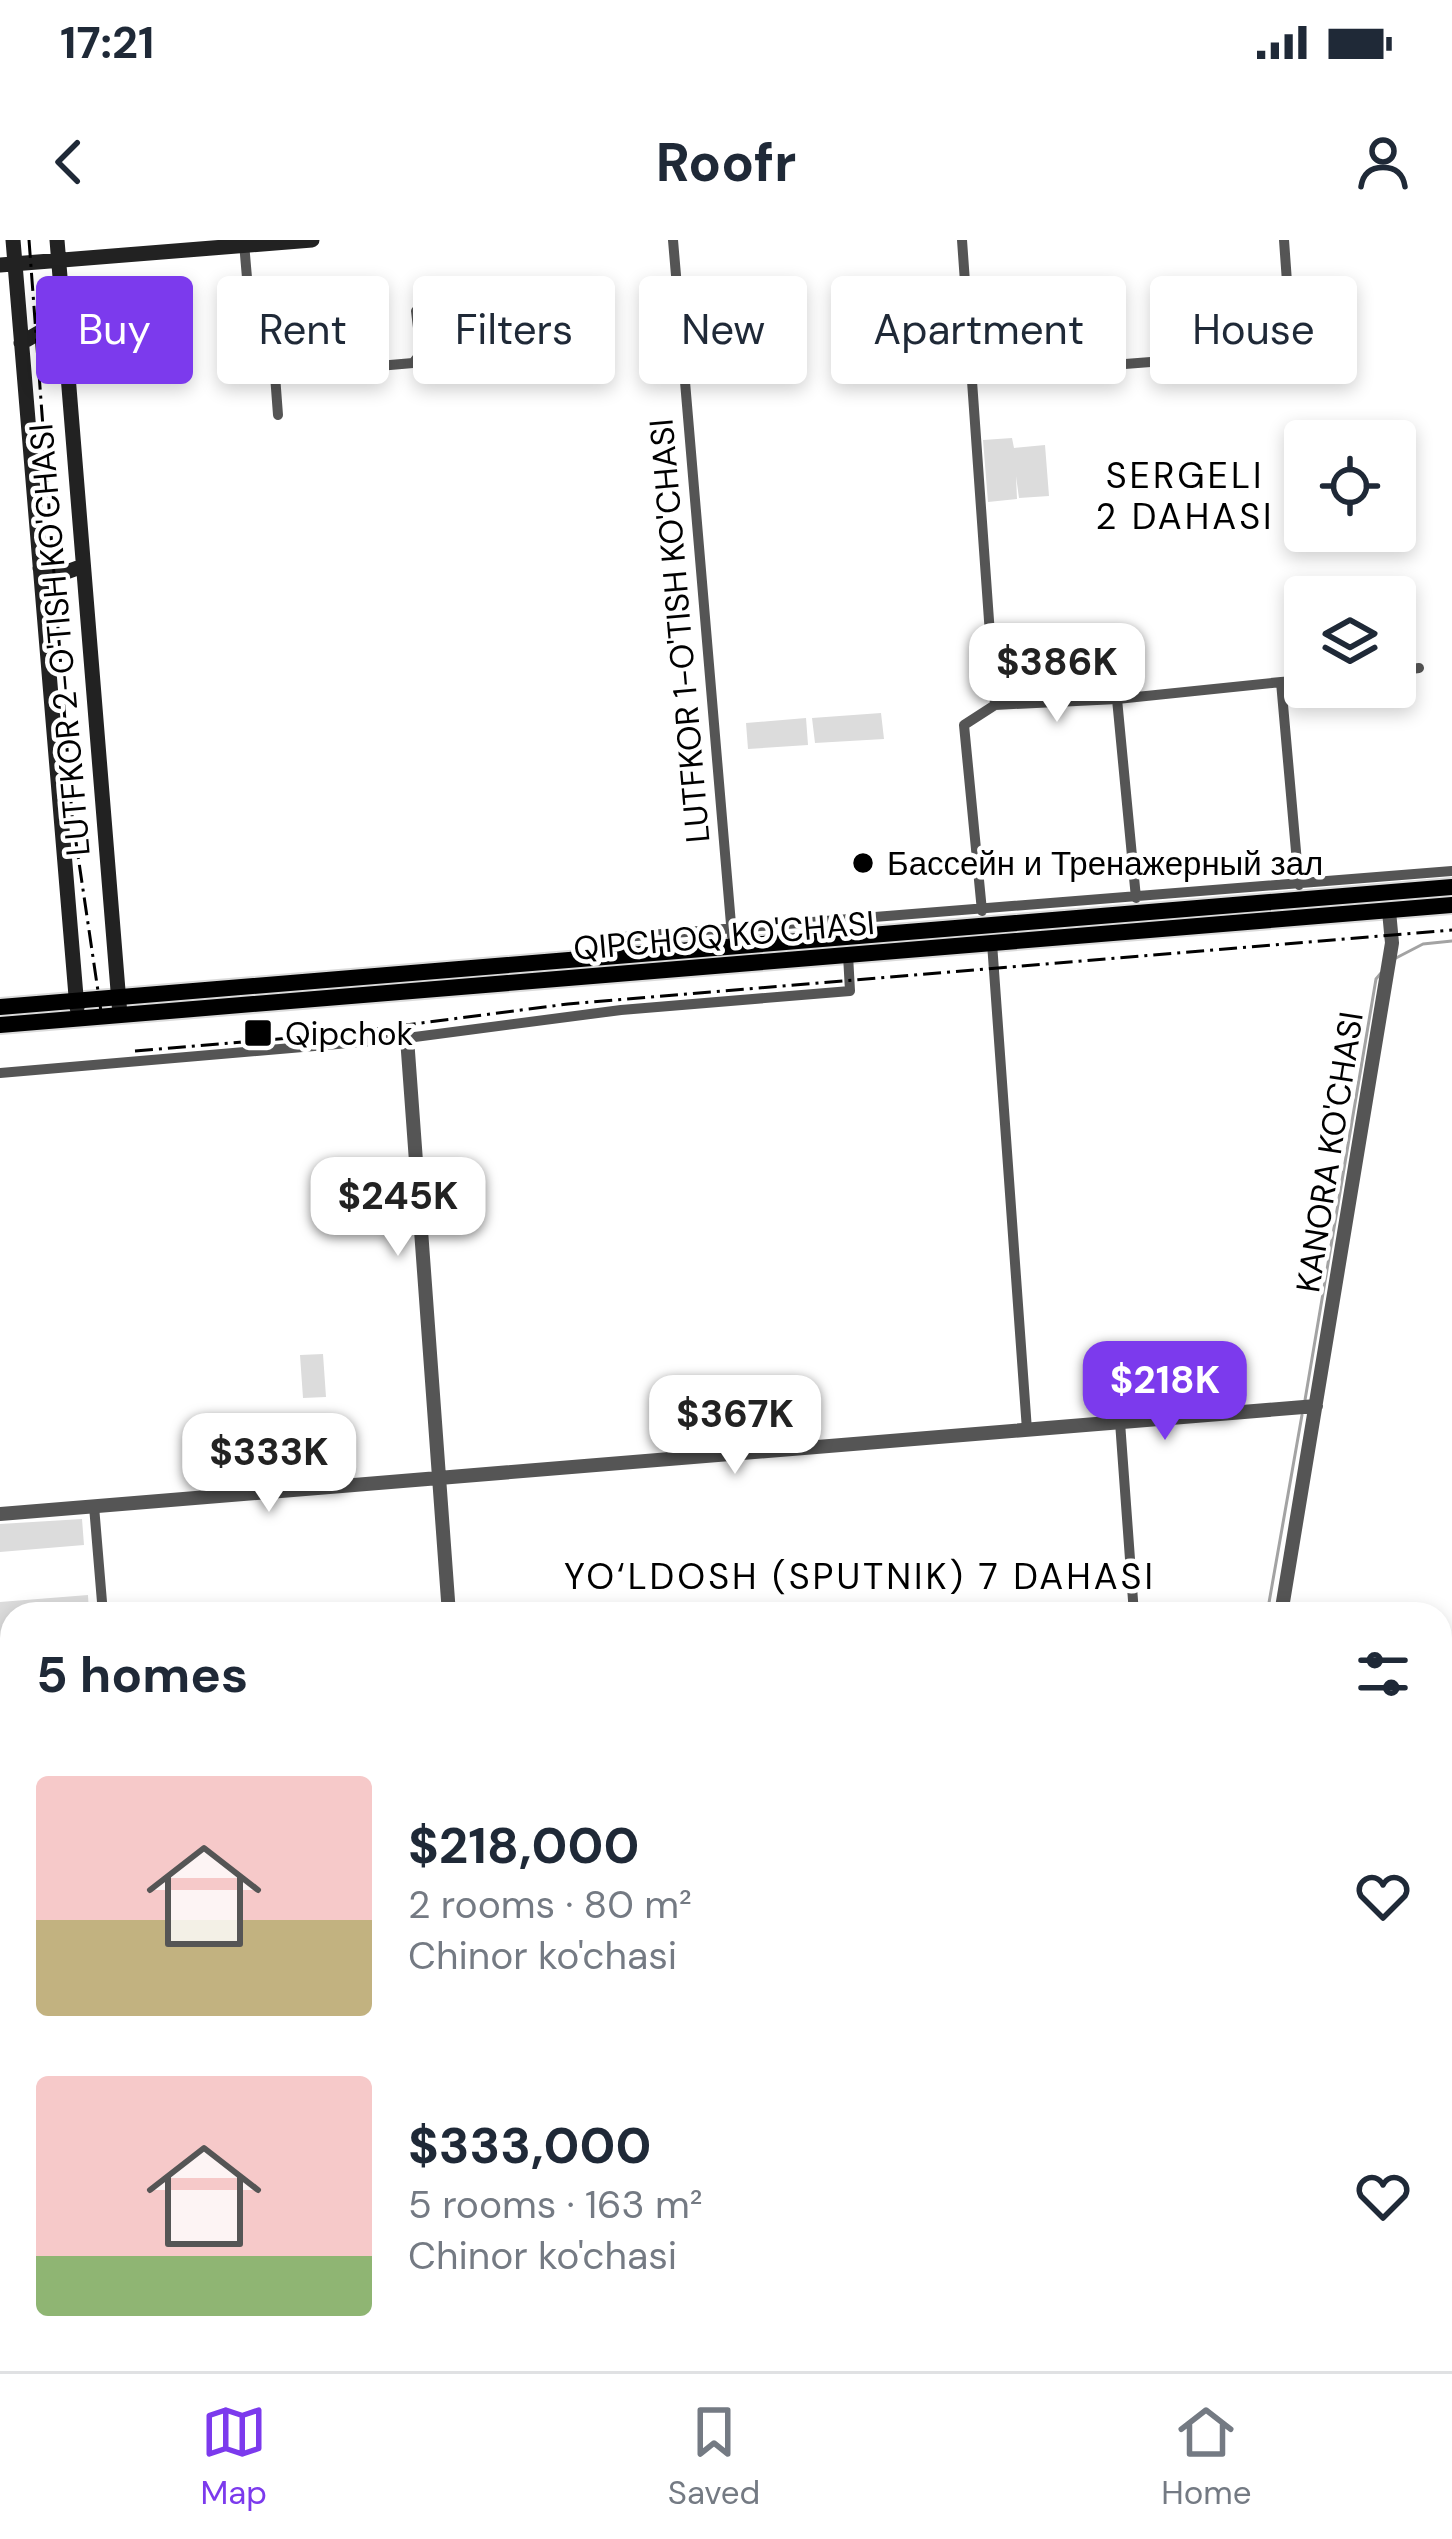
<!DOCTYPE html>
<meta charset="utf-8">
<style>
:root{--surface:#fff;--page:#f6f6f7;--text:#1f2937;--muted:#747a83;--line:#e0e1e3;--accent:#7c3aed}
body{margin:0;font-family:"DM Sans",sans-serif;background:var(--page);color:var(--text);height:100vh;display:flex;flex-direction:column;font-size:45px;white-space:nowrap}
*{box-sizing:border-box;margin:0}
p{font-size:39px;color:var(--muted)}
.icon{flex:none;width:66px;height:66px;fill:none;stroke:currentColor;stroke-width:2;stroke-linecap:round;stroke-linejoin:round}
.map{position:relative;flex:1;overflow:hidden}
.panel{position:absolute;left:0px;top:1362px;width:1452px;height:771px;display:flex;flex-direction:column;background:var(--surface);border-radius:36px 36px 0 0;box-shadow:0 6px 18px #0003}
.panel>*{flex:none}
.banner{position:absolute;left:36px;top:36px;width:1380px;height:108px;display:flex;gap:24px}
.tools{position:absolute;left:1284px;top:180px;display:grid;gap:24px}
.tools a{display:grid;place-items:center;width:132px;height:132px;border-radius:12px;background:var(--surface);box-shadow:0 6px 18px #0003;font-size:60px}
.price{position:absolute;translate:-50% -102px;padding:0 27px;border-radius:24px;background:#fff;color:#222;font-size:39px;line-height:78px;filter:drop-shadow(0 3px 6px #0008)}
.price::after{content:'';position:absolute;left:50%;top:72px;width:36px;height:27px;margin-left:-18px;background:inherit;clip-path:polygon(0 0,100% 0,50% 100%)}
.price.on{background:var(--accent);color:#fff}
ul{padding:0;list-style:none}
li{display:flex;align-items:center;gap:36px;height:300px;padding:0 36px}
li span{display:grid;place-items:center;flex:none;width:336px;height:240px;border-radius:12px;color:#555}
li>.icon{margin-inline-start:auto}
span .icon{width:144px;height:144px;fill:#fffc;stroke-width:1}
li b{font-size:51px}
h2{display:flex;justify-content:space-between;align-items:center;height:144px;padding:0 36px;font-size:51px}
.tag{padding:0 42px;border-radius:12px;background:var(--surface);box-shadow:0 6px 18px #0003;font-size:42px;line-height:108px}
.tag.on{background:var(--accent);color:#fff}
.status{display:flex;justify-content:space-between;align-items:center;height:84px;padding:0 60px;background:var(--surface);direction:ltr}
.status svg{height:33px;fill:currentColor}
header{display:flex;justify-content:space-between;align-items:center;height:156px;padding:0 36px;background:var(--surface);font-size:54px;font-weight:700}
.menu{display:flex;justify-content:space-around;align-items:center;height:168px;border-top:3px solid var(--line);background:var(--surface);font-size:33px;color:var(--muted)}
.menu a{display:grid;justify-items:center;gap:6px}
.menu .on{color:var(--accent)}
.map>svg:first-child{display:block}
.green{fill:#dcdcdc}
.water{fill:#a3a3a3}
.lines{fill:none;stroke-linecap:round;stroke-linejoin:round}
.stream{stroke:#a3a3a3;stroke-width:3}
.primary-casing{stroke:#dbdbdb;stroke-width:20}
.minor{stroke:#555;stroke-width:10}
.tertiary{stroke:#555;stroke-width:14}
.secondary{stroke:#222;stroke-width:15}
.primary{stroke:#000;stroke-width:16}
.rail{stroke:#000;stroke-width:3;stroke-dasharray:18 6 3 6;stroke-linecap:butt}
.poi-dot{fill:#000;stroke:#fff;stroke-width:4.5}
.labels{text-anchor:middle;stroke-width:9;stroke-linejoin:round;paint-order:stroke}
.street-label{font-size:33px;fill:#000;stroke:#fff}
.poi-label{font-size:33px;fill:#000;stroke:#fff;text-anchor:start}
.neighbourhood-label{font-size:36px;letter-spacing:3px;fill:#000;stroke:#fff}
</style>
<div class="status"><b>17:21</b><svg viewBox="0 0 49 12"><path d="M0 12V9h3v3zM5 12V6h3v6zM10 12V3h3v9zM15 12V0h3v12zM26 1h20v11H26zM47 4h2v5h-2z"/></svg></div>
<header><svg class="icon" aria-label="back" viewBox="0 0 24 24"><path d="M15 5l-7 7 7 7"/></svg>Roofr<svg class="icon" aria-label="person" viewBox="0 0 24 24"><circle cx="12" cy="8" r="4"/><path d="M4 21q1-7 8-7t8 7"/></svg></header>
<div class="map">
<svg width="1452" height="2131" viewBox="0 0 1452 2131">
<rect width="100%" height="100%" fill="#fff"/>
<path class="green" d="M1012,198L1014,208L1045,205L1049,256L1019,258L1016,236L1017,259L988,262L983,200Z
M881,473L884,499L815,503L812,478Z
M806,478L808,505L748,509L746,483Z
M323,1114L326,1157L303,1158L300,1115Z
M82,1279L84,1305L0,1312V1284Z
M88,1355L89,1374H12V1426L0,1427V1362Z
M833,2121H1135L1133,2131H831Z"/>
<path class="water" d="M965,2121H1058L1053,2131H963Z"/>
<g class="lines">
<path class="stream" d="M1396,718L1423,704L1452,701
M1305,1160L1376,739L1381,733
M1267,1374L1302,1175
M1139,2131L1140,2121"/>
<g class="primary-casing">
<path id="primary" d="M0,767L1452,647
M0,785L1452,665"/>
</g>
<path class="minor" d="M673,0L732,696
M962,0L995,465
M244,3L254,119L275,135L278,175
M275,135L413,123L421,113L416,71
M972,136L1266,113L1290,84L1284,0
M1395,431L1419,428
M1281,442L1305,440
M1136,658L1117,459L1281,442L1299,645
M982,671L964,485L995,465L1117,459
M992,703L1027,1190
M611,717L624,697L1452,631
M0,833L407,798L621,770L850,751L848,715
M1120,1182L1134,1374
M94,1266L103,1374
M0,2019L12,2018
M0,2098L12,2097
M113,2121L114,2131
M277,2121L278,2131
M424,2121L425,2131"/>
<path class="tertiary" d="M407,798L449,1374
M0,1274L1316,1166
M1281,1374L1392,703L1389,671
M1440,1427L1452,1426
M0,1899L12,1898
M506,2121L507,2131
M817,2131L819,2121
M1154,2131L1156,2121"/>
<path class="secondary" d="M13,0L77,768
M57,0L120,775
M0,25L312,0
M21,103L42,91L64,99
M40,328L61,334L83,326"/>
<use href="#primary" class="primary"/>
<path class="rail" d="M29,0L72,575L103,785
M135,811L328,795L568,764L1452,690"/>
</g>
<g class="poi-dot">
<circle cx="863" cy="623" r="12"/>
<rect x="243" y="778" width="30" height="30" rx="6"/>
</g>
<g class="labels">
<g class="street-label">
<text transform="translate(679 391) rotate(-95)" y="12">LUTFKOR 1-O'TISH KO'CHASI</text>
<text transform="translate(59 400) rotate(-95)" y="12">LUTFKOR 2-O'TISH KO'CHASI</text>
<text transform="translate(724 695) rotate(-5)" y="12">QIPCHOQ KO'CHASI</text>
<text transform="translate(1329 912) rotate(-81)" y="12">KANORA KO'CHASI</text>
</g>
<g class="poi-label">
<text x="887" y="635">Бассейн и Тренажерный зал</text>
<text x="285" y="805">Qipchok</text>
</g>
<g class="neighbourhood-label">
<text x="1185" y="248">SERGELI<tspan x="1185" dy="41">2 DAHASI</tspan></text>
<text x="860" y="1349">YO‘LDOSH (SPUTNIK) 7 DAHASI</text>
</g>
</g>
</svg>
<div class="tools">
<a><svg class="icon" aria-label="locate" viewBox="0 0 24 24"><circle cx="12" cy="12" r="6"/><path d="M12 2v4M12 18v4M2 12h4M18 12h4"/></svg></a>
<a><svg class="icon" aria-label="layers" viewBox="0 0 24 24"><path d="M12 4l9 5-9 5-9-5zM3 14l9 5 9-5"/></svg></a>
</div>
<b class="price" style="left:1057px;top:485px">$386K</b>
<b class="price" style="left:398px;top:1019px">$245K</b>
<b class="price on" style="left:1165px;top:1203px">$218K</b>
<b class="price" style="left:735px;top:1237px">$367K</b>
<b class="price" style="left:269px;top:1275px">$333K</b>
<div class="banner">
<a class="tag on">Buy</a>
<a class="tag">Rent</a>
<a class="tag">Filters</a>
<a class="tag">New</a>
<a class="tag">Apartment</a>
<a class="tag">House</a>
</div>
<section class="panel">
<h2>5 homes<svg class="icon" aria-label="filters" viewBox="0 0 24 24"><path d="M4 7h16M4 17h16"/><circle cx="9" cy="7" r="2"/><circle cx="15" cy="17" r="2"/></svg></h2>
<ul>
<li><span style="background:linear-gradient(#f6c9c9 60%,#c2b280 0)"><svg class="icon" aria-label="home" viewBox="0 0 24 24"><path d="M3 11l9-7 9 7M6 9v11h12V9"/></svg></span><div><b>$218,000</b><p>2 rooms · 80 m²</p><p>Chinor ko'chasi</p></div><svg class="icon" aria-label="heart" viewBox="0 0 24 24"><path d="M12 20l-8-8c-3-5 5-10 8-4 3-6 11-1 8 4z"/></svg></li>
<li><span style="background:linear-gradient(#f6c9c9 75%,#8fb573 0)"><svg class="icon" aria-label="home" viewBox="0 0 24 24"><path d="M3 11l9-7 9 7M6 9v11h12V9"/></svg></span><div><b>$333,000</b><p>5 rooms · 163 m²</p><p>Chinor ko'chasi</p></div><svg class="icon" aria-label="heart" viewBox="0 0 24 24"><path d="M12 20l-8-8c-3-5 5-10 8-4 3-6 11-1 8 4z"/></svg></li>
</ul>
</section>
</div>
<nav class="menu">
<a class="on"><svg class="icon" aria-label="map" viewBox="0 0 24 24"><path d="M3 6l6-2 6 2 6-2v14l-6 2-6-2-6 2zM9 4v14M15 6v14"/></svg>Map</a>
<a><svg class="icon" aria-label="saved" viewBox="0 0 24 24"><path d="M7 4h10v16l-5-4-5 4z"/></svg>Saved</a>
<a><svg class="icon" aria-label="home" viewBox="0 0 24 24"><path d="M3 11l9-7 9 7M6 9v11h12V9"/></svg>Home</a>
</nav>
